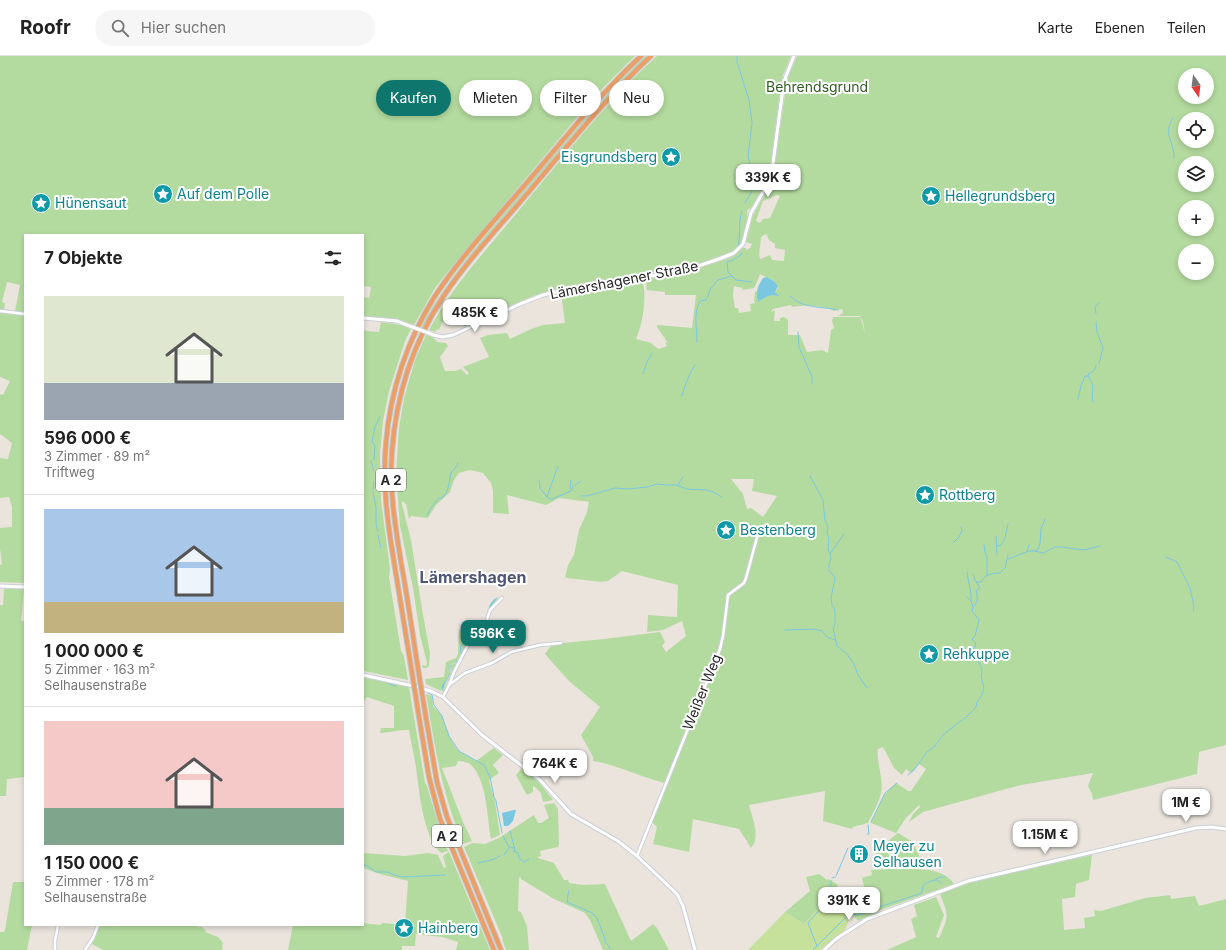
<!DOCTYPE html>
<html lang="de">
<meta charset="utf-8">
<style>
:root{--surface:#fff;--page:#f6f6f6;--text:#222;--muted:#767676;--line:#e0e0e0;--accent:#0f766e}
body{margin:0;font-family:Inter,sans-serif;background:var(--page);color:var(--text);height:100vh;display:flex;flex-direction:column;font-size:15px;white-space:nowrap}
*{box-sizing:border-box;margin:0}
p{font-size:13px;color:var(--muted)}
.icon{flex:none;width:22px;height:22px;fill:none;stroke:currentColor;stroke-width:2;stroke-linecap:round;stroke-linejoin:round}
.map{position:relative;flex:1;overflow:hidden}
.sheet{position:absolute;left:24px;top:178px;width:340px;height:692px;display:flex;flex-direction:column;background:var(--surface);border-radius:0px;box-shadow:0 2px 6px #0003}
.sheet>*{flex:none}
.banner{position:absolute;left:376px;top:24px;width:380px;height:36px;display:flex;gap:8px}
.needle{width:26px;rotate:166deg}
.tools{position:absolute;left:1178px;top:12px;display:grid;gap:8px}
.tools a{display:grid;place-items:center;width:36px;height:36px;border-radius:50%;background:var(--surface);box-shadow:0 2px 6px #0003;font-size:20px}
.price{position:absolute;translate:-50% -34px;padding:0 9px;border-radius:8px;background:#fff;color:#222;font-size:13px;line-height:26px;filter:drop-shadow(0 1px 2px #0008)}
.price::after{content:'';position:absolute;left:50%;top:24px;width:12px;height:9px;margin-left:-6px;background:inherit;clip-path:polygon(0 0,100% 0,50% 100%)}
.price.active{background:var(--accent);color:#fff}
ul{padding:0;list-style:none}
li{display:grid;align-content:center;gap:8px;height:212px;padding:0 20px}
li+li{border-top:1px solid var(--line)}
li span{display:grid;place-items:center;height:124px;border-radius:0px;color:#555}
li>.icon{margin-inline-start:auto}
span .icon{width:72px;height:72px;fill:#fffc;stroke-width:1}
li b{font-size:17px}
h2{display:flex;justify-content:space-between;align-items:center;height:48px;padding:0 20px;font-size:17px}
.pill{padding:0 14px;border-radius:18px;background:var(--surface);box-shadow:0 2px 6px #0003;font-size:14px;line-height:36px}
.pill.active{background:var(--accent);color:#fff}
header{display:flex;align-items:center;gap:24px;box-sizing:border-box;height:56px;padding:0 20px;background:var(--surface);border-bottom:1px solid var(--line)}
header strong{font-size:19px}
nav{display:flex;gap:22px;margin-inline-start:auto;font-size:14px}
.search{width:280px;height:36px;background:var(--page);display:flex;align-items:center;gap:10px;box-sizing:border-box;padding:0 14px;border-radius:22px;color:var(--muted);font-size:15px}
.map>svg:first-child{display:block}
.green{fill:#b4db9f;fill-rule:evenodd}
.pitch{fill:#c5e19c}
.water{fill:#7bc7e1}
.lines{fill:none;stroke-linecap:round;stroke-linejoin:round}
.stream{stroke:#7bc7e1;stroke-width:1}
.street-casing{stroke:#cbced9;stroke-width:4.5}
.secondary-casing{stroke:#cbced9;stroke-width:5}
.highway-casing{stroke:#c3c3c3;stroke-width:6}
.street{stroke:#fff;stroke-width:2.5}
.secondary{stroke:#fff;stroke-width:3}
.highway{stroke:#ec9e66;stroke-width:4}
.secondary-bridge-casing{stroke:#cbced9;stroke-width:5;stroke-linecap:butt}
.highway-bridge-casing{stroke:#c3c3c3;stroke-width:6;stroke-linecap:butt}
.secondary-bridge{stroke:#fff;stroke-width:3}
.highway-bridge{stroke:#ec9e66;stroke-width:4}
.labels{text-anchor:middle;stroke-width:4;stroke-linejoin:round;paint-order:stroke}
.shield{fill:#fff;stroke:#696969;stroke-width:1}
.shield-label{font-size:13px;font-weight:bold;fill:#292929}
.park-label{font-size:14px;fill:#2f5e22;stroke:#fff}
.culture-label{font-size:14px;fill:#0d838f;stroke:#fff;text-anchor:start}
.street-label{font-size:14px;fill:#292929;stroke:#fff}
.quarter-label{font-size:16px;font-weight:bold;fill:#4f5675;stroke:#fff}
</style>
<header>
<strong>Roofr</strong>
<div class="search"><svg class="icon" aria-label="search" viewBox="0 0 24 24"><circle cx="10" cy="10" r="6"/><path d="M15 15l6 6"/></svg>Hier suchen</div>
<nav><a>Karte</a><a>Ebenen</a><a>Teilen</a></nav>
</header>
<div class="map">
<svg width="1226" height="894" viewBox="0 0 1226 894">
<rect width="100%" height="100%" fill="#eae4dd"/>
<path class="green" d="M0,0H635L595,40L454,208L435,232L414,269L400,264L363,260V241L369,242L371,231L363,230V179H25V257L15,255L20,229L7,226L2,246L5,247L4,254H0Z
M645,0H647L595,53L462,210L440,240L422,272L421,271C447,222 484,182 519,140C560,92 599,44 645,0Z
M657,0H791L783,19L781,30L769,119L764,131L751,152L749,153L747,155C749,164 746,180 741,188C738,192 734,194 731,196L684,213L654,216L623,223L568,230L533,240L464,271L456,250L442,267L439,274L437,273L435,276L429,274C453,229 488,192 520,153C564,100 606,46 657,0Z
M797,0H1226V689L1199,696L1197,718L1093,744L1092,738L1088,730L1093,717L1021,729L923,756L909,766L913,758L920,751L919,749L906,762L896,777L871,767L884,739L896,727L908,735H911L926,713L919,708L911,717L906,713L902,719L894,712L883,691L878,693C876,707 884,722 881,737C879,747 872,758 868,767L853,771L852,773L823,765L825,735L749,749C752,761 761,781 751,792L739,773L693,763L689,796L653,788L657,771L652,766L722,592L719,591L665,727C640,721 618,709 593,705V701L581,679L600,651L569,625L545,598L552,588L604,583L660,576L665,586L662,590L666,596L686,580L682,565L663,574L647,576L648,559L677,561L678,529L622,515L608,525L601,526L567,522L565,521L568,509L574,499L579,474L587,456L589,446L559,442L546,449L507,439L509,458L493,457V435L491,427L483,417L470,414L459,417L454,424L450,436L436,449L428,462L411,460L409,463L406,448L402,445V448L411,484L422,553L430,597L429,610L426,612H423L422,609L426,610L427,607L420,579L413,532L400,470L396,417L399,372L404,342L415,304L426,279L433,281L437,286L446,287L448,290L440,301L445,315H455L461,313L467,319L469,317L463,311L489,301L480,282L488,279L507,277L510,283L531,273L543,269L565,267L561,236L623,227L639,223L642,225C648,239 642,270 636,283L651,287L658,293L667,290L665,286L668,287L657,271V269L692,272L696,239H665V236L647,234L646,223L660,220L684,217L732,201L742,192H746V194L750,192L752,188L746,186L753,159L769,131L773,121L786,31L788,21ZM1185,19H1207V41H1185ZM1185,63H1207V85H1185ZM1185,107H1207V129H1185ZM777,139L780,140L770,162L763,163L760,167L756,165L763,145ZM1185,151H1207V173H1185ZM766,178L769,184L775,188V192L785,194L784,205L772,204L770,199L760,203C758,196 761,188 761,181ZM1185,195H1207V217H1185ZM760,218L775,226L778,232L775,236L776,238L765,240L758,246L757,243V235L755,236L754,245L755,247L750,248L751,255L739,257L738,252H735L733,240L734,230L742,232L743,234L754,232L757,226ZM791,249L792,251C803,249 824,249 834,255L842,253L843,257L838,260H860L863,266L865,278L862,266L860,261H833L832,265L834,272L831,274L828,297L822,294L807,296L800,279H788V264L784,261L780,262V265H774L775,254L771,256L773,253ZM731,423H754L752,435L777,440L763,461L751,452L747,453L743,438Z
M0,256H13L25,259V527L0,526V509L2,508L0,492V472L12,471V451L9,441L0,442V402L8,403L12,387L0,378V338L3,339L10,325L0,321Z
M363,266V273L366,275L379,276L381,266L401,269L411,273L405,285L389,335L383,365L380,397L381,444L390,513L389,521L401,595L404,600L408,624L364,615V595H363V577L364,576Z
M4,533H24L21,565H25V721L7,723L6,740H0V549H3Z
M500,542L490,553L483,570L471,582L449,625L446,627L444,636L442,635L444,631V629C449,623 452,618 451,609L459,605L463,598C460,593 460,591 464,587V577H469L482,571L485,567L489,553L494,544Z
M481,570C478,573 467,576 463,576V587C459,590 459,593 461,598L458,604L450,609C451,618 448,622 443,629V631L441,635L426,628L425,623L444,621L446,606L456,602L458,598L459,574Z
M363,620L409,631L425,727L427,730L440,774L448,795L441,797C423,781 419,734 416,711C414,699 411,686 409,674C406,673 386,677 380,677L381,672H394V650L367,641L363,647Z
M426,638L432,640L433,650L442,660L449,680L456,692L459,695L476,705L494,692L503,699L493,709L499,717L489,724L495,746L500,779L491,783C487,762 487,722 470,708C466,706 462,705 458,705L456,710L442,712L463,766L472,785L463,788C442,738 435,692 426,638Z
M522,712L539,726L553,744L543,746L541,737L534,730L533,731V736L527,739L516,719Z
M554,747L558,753L559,788L558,791L540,795L541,800L538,801V802L554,807L564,824H568L569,827L584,829L605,828L631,885L653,868L657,872L669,894H603L590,864L585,857L554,843L521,823V821L519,822L518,855L521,856L527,870L529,894H506L502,883H503L464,791L472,787L485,788L499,782L534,759L538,767H541L549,762L544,749Z
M898,777L913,786L924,811H890L875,796L881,792L891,800L897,795L888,785Z
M449,796L490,894H456L458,886L442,881L416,878L415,890H402V894H288L293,869H363V867L379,869L383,867L405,869L408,825L380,818L363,812V797L405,800L428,797L438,799L444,812L446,811L443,800Z
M1092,799L1089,824L1076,828L1075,841L1062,843L1064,874L1085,872L1084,862L1095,860L1094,854L1101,855L1145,842L1170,839L1171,843L1195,840L1199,850L1226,843V894H887L916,881L911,863L917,860L914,849L936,841L944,859L936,881L939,882C949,859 949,861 940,838L977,824Z
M891,813C910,814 942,809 954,828L883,853L858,865L852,858L865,854L867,847L864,839L857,836L865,834L862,822L872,819L871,814Z
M819,818L827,824L829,823L837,828L839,835L832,838L804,868L785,856L810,835L806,821Z
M13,826H25V869H32L27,894H0V876H4L5,874Z
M100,869H197L198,871H202L206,875L205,876L218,881L223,887L222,890L223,891L222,894H103L92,888Z"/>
<path class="pitch" d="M832,838L849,864L845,874L820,894H748L785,856L804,868Z"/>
<path class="water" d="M767,221L775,226L778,230L775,236L779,240C770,238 765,241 758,246C755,237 758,229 763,222Z
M499,541C487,549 489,568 479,573C474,575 478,572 473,574C469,576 468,577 464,577V587C460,591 460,593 463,598L459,605L451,608L450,619L444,629V631L442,635V629C448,622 451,618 450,609L458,604L461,598C459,593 459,590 463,587V576C468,576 468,575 472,573C474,572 476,573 478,572C490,567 484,545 499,541Z
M514,754H516L513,765L508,770H504L502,757Z
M852,842L858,853L850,856L845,846V845Z"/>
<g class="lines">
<path class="stream" d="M737,0V6L749,44L752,67L748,100L755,126L751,137L745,147
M1173,62C1162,78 1175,87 1174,102
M738,191C741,178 738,166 742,155
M741,197V199L733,204L727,206L728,216L736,224L752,226
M790,240C803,253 821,250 838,254
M1096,258L1095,251L1099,247
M1096,266L1097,276L1103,292L1099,307
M798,276L799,291L812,321V328
M697,286C697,272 693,258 700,245L706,244L711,232L718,224L732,220
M643,318L647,306L652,297
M682,340C684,332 690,315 695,309
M1078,343L1081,330L1085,320H1088
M1093,346C1090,334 1097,333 1088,320L1089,317C1093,317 1096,313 1096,309
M374,404L375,389L372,386L375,371L380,361
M371,405L374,415
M810,420L823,444L825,465L828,470L827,477L829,483L828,493L830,498
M539,424L540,432L547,441
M571,424L570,432L572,434
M678,429L683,421
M373,434L374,426
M373,436L376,451V468L378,476
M581,440H587L615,432L628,433L647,431L657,428L667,429H676L687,433L706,434L713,436L722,441
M547,441L550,443H552L571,435L573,430L581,425
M547,441L558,410
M427,459C429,454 434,448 437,444C441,439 439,444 443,441C449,436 449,424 451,417C453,413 457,412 458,407
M844,478L830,498L831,502L829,509V514L835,522L831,542L832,549L834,552L835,556V569L833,572L837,590L847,598L854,608L858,619L867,632
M378,479L381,492
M996,480L997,499
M954,486L959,481L962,474L961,471
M984,489L985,497L987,500V519
M997,490L1001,489L1005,482L1008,468
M1035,495L1043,497L1055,491H1061L1084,494L1100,490
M1027,496L1029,489
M1166,501L1177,506L1190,532L1194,550L1193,555
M1008,503L1029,495H1035L1038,493L1040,488L1041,473L1045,463
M967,516C968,524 972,538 971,545
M973,518L975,524L980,532L976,535C978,540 978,546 974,550
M976,526H981C984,519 992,517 1000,517L1005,512L1008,499
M785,574L814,573L822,575L827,581L835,584
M487,608L494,604
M452,624L466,615L484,609
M389,628L396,630
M428,637L432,639L434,649L442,660L449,680L459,695L484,709L490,721L494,741L496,745L502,777
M964,663L976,651L977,646L982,639L984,632L981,620L982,613L973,595L976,587L972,583L975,580L979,564L972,555L973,551L971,545L967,541
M908,719L914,714L927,696L934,691L944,678L962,664
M871,766L885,737L897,727
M510,775L515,794
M867,778H869L868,769
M503,780L509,791L514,792L515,794L513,795L518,797L519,802L524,806L529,803
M504,799L509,792
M478,807L494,803L500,800
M363,809L368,810L376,816H388L394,819L403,821L445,819
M836,820L848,792
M832,822L835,821
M937,824L941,827
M569,835L568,838L567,846L592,857L597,862L605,883V886L609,890L610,894
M817,890L808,867L834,837L831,831V825
M813,894L848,859L852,858L859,859L879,851L922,837C921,828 928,825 936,824V823L941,821H945"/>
<g class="street-casing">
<path id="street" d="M0,255L25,258
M449,629L454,616L470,585L486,567L490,554L502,542
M443,641L449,629L465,617L492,607L511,596L540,589L561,587
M637,800L720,593L723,580L728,539L744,527L746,522L759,474
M55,894V885L58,869
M85,894L93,882L98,869"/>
</g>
<g class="secondary-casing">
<path id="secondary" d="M363,262L397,265L407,269
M434,279L442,281L453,279L520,248L543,239L573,232L683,215L719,203L734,197L743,188L751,157L766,131L772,115L783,32L786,20L794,0
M0,530L25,531
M363,619L418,631L433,636L443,641L482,679L539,723L571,758L618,785L637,800L677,838L683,850L695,894
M824,894L836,883L867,863L968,825L1196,772L1211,771L1226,773"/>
</g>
<g class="highway-casing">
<path id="highway" d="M410,604C405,573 400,543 395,512C388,470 382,429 386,387C390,336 407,284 435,240C462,199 497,162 529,124C565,82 600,38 641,0
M417,606C412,573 407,539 401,506C395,469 389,432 392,395C396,340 413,287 443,241C469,202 502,168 532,132C570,87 607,41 651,0
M419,661L429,721L440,763L494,894
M426,662L437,726L447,761L501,894"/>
</g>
<use href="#street" class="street"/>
<use href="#secondary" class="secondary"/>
<use href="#highway" class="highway"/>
<g class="secondary-bridge-casing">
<path id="secondary-bridge" d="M407,269L434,279"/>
</g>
<g class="highway-bridge-casing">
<path id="highway-bridge" d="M410,604L419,661
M417,606L426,662"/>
</g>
<use href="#secondary-bridge" class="secondary-bridge"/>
<use href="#highway-bridge" class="highway-bridge"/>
</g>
<defs>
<g id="sight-disc" transform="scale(1)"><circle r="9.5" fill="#0f9aa8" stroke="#fff"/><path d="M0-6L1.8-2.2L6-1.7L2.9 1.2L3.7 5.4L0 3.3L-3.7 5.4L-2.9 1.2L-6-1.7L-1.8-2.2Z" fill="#fff"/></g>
<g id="building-disc" transform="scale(1)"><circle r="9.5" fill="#0f9aa8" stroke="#fff"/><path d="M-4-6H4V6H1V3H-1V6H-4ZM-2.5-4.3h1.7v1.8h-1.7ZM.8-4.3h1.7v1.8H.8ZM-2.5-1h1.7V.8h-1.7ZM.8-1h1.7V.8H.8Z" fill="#fff"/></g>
</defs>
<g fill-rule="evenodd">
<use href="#sight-disc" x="671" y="101"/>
<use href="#sight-disc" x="163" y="138"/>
<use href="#sight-disc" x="931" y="140"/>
<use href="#sight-disc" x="41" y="147"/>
<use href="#sight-disc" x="925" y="439"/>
<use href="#sight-disc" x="726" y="474"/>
<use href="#sight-disc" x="929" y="598"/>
<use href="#building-disc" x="859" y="798"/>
<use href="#sight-disc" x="404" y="872"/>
</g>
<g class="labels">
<g class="shield">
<rect x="376" y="413" width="30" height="22" rx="3"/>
<rect x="432" y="769" width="30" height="22" rx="3"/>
</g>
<g class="shield-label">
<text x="391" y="429">A 2</text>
<text x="447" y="785">A 2</text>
</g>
<g class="park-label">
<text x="817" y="36">Behrendsgrund</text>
</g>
<g class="culture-label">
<text x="657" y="106" text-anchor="end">Eisgrundsberg</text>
<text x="177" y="143">Auf dem Polle</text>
<text x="945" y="145">Hellegrundsberg</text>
<text x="55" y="152">Hünensaut</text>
<text x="939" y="444">Rottberg</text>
<text x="740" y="479">Bestenberg</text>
<text x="943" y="603">Rehkuppe</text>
<text x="873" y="795">Meyer zu<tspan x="873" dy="16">Selhausen</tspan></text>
<text x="418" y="877">Hainberg</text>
</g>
<g class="street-label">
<text transform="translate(624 224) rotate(-11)" y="5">Lämershagener Straße</text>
<text transform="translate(702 636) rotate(-68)" y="5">Weißer Weg</text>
</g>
<g class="quarter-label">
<text x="473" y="527">Lämershagen</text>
</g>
</g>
</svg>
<div class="tools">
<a><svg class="needle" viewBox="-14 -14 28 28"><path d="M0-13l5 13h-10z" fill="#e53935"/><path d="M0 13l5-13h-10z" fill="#767676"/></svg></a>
<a><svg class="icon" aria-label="locate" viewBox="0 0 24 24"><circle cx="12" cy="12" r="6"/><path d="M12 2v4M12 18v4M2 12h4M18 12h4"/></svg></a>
<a><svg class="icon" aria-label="layers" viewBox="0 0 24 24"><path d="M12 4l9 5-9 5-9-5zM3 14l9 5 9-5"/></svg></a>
<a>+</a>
<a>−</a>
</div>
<b class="price" style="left:768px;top:142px">339K €</b>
<b class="price" style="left:475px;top:277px">485K €</b>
<b class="price active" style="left:493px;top:598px">596K €</b>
<b class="price" style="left:555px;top:728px">764K €</b>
<b class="price" style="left:1186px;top:767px">1M €</b>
<b class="price" style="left:1045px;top:799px">1.15M €</b>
<b class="price" style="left:849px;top:865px">391K €</b>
<div class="banner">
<a class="pill active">Kaufen</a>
<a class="pill">Mieten</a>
<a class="pill">Filter</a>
<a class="pill">Neu</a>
</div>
<section class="sheet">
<h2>7 Objekte<svg class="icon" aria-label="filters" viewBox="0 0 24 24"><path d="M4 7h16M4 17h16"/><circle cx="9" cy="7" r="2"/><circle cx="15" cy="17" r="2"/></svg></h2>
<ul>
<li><span style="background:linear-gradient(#dfe7d0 70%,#9aa5b1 0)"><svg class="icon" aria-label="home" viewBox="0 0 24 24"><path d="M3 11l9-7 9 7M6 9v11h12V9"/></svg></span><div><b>596 000 €</b><p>3 Zimmer · 89 m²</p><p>Triftweg</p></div></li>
<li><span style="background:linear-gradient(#a9c7e8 75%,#c2b280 0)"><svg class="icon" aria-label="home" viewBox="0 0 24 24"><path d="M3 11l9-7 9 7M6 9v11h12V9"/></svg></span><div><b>1 000 000 €</b><p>5 Zimmer · 163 m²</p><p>Selhausenstraße</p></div></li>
<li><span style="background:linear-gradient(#f6c9c9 70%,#7fa58c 0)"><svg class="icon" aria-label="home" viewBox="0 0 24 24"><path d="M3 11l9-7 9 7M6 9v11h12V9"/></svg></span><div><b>1 150 000 €</b><p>5 Zimmer · 178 m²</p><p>Selhausenstraße</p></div></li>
</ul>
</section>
</div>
